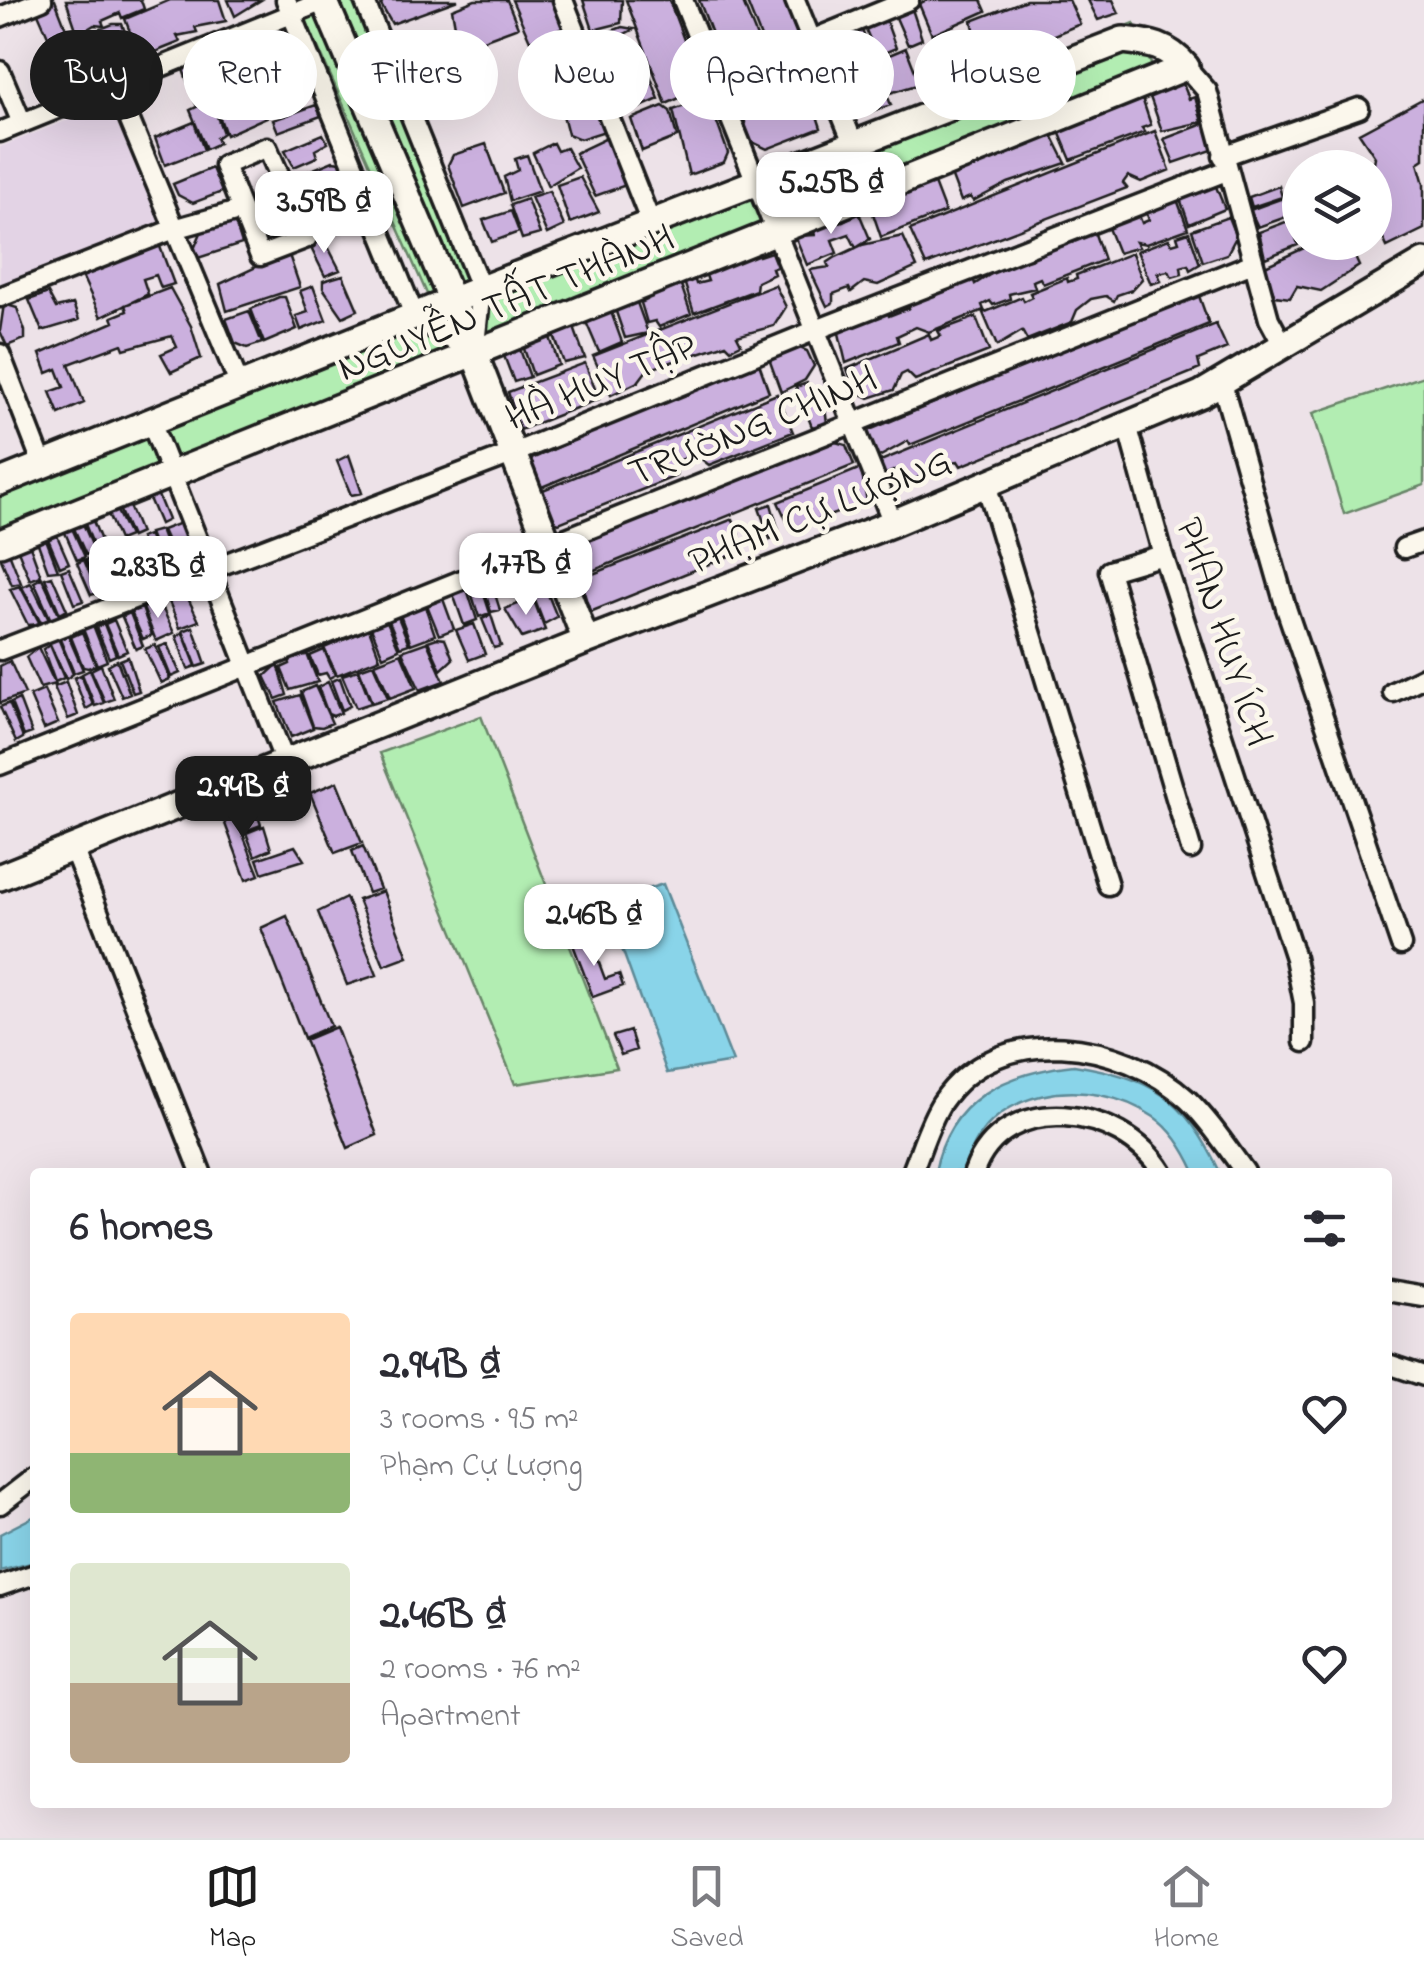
<!DOCTYPE html>
<meta charset="utf-8">
<style>
:root{--surface:#fff;--page:#f2f2f3;--text:#2b2b33;--muted:#7c7c81;--line:#e1e1e2;--accent:#1c1c1c}
body{margin:0;font-family:"Indie Flower",sans-serif;background:var(--page);color:var(--text);height:100vh;display:flex;flex-direction:column;font-size:38px;white-space:nowrap}
*{box-sizing:border-box;margin:0}
p{font-size:32px;color:var(--muted)}
.icon{flex:none;width:55px;height:55px;fill:none;stroke:currentColor;stroke-width:2;stroke-linecap:round;stroke-linejoin:round}
.map{position:relative;flex:1;overflow:hidden}
.sheet{position:absolute;left:30px;top:1168px;width:1362px;height:640px;display:flex;flex-direction:column;background:var(--surface);border-radius:10px;box-shadow:0 10px 40px #0002}
.sheet>*{flex:none}
.hud{position:absolute;left:30px;top:30px;width:1365px;height:90px;display:flex;gap:20px}
.controls{position:absolute;left:1282px;top:150px;display:grid;gap:20px}
.controls a{display:grid;place-items:center;width:110px;height:110px;border-radius:50%;background:var(--surface);box-shadow:0 10px 40px #0002;font-size:50px}
.price{position:absolute;translate:-50% -85px;padding:0 22px;border-radius:20px;background:#fff;color:#222;font-size:32px;line-height:65px;filter:drop-shadow(0 2px 5px #0008)}
.price::after{content:'';position:absolute;left:50%;top:60px;width:30px;height:22px;margin-left:-15px;background:inherit;clip-path:polygon(0 0,100% 0,50% 100%)}
.price.selected{background:var(--accent);color:#fff}
ul{padding:0;list-style:none}
li{display:flex;align-items:center;gap:30px;height:250px;padding:0 40px}
li span{display:grid;place-items:center;flex:none;width:280px;height:200px;border-radius:10px;color:#555}
li>.icon{margin-inline-start:auto}
span .icon{width:120px;height:120px;fill:#fffc;stroke-width:1}
li b{font-size:42px}
h2{display:flex;justify-content:space-between;align-items:center;height:120px;padding:0 40px;font-size:42px}
.chip{padding:0 35px;border-radius:45px;background:var(--surface);box-shadow:0 10px 40px #0002;font-size:35px;line-height:90px}
.chip.selected{background:var(--accent);color:#fff}
.dock{display:flex;justify-content:space-around;align-items:center;height:140px;border-top:2px solid var(--line);background:var(--surface);font-size:28px;color:var(--muted)}
.dock a{display:grid;justify-items:center;gap:5px}
.dock .selected{color:var(--accent)}
.map>svg:first-child{display:block}
.built{fill:#e3d3e5}
.green{fill:#b2edb2;stroke:#678467;stroke-width:2.5}
.water{fill:#89d4e9;stroke:#5d8a97;stroke-width:2.5}
.building{fill:#cbb0de;stroke:#1c1c1c;stroke-width:2.5}
.lines{fill:none;stroke-linecap:round;stroke-linejoin:round}
.street-casing{stroke:#1c1c1c;stroke-width:25}
.secondary-casing{stroke:#1c1c1c;stroke-width:32}
.street{stroke:#fbf7ec;stroke-width:18}
.secondary{stroke:#fbf7ec;stroke-width:25}
.labels{text-anchor:middle;stroke-width:9;stroke-linejoin:round;paint-order:stroke}
.street-label{font-size:40px;fill:#1c1c1c;stroke:#fbf7ec}
</style>
<div class="map">
<svg width="1424" height="1838" viewBox="0 0 1424 1838">
<rect width="100%" height="100%" fill="#ede2e8"/>
<filter id="ink" filterUnits="userSpaceOnUse"><feTurbulence type="fractalNoise" baseFrequency=".01" numOctaves="2"/><feDisplacementMap in="SourceGraphic" scale="20" xChannelSelector="R" yChannelSelector="G"/><feConvolveMatrix kernelMatrix="1 2 1 2 8 2 1 2 1" color-interpolation-filters="sRGB"/></filter>
<g filter="url(#ink)">
<path class="built" d="M116,101L165,224L0,289V147Z"/>
<path class="green" d="M297,0H358L488,281L1134,23L1154,71L0,532V475L431,303Z
M1424,376V485L1344,514L1313,413Z
M481,716L617,1068L515,1084L380,753Z"/>
<path class="water" d="M663,884L733,1062L667,1073L605,902Z
M1074,1065C1154,1078 1185,1099 1220,1172H1195C1186,1152 1173,1130 1154,1117C1090,1073 981,1086 965,1172H935C949,1099 1005,1073 1074,1065Z
M35,1516V1562L0,1571V1534Z"/>
<path class="building" d="M48,0H55L69,36L51,43L36,9Z
M66,0H141L144,9L122,18L120,13L102,21L104,26L94,25L78,35Z
M170,0H219L226,21L195,27L197,32L177,36L180,42L140,58L125,19Z
M228,0H261L235,16Z
M384,0H458L392,24L381,5Z
M475,0H507L518,27L459,49L452,9Z
M512,0H554L566,27L530,41Z
M583,0H622L621,23L593,30Z
M626,0H669L702,88L666,104Z
M699,0H742L780,95L741,109Z
M746,0H785L817,80L783,93Z
M927,0H981L986,11L932,35L919,4Z
M1026,0H1069L1080,24L992,61L980,52L972,21Z
M1088,0H1113L1119,13L1098,20Z
M911,6L922,39L908,45L894,13Z
M884,15L896,48L877,56L863,23Z
M113,24H122L135,59L74,84L59,45Z
M860,25L891,105L860,115L852,111L827,46L834,34Z
M622,27L634,29L601,46L598,36Z
M956,30L971,68L950,76L934,39Z
M271,33L288,41L296,62L258,76L245,42Z
M576,43L581,55L566,59L571,68L586,64L602,106L595,112L605,131L580,139L568,134L563,115L550,107L534,60Z
M242,44L256,79L236,87L221,52Z
M906,48L920,84L890,93L877,60Z
M46,52L60,88L50,91L37,55Z
M447,54L460,71L454,82L420,96L406,67Z
M197,61L210,98L196,104L182,67Z
M645,62L659,99L627,113L610,73Z
M298,79H305L308,88L289,95L292,102L274,112L265,94Z
M1182,81L1189,99L1195,97L1202,122L1162,131L1149,94Z
M261,82L268,91L262,93L271,115L226,135L213,99Z
M808,88L821,128L767,149L748,140L743,111Z
M1141,95L1151,125L1142,128L1145,132L1071,160L1058,129Z
M708,98L728,153L724,162L689,175L673,110Z
M1424,98V159L1418,163L1424,184V229L1387,247L1375,220V213L1383,209L1373,168L1375,157L1359,133Z
M211,100L223,133L216,138L219,143L206,149L190,110Z
M316,105L321,116L278,132L273,120Z
M663,106L670,111L677,137L642,151L631,119Z
M194,122L204,150L165,165L155,138Z
M1206,123L1215,149L1174,163L1164,139Z
M1050,131L1066,163L1008,183L973,201L970,197L961,201L950,172Z
M1155,131L1170,170L1141,182L1128,176L1123,183L1127,188L926,265L910,230Z
M323,134L328,143L315,150L317,157L294,167L285,150Z
M611,136L629,184L595,196L575,153Z
M553,143L557,151L566,148L577,168L548,186L533,153Z
M486,144L504,193L464,208L448,165L453,155Z
M527,155L540,191L510,201L504,177L518,170L515,159Z
M333,161L340,162L343,171L302,186L297,176Z
M212,168L222,192L193,203L178,195L173,184Z
M580,177L599,212L570,223L557,185Z
M932,178L945,212L881,237L870,205Z
M1213,179L1225,209L1189,224L1178,193Z
M1279,186L1282,197L1252,207L1249,197Z
M347,188L355,207L318,223L308,204Z
M549,191L564,226L547,234L531,197Z
M1175,194L1188,229L1146,244L1136,242L1139,247L1118,253L1106,223L1137,210L1142,223L1149,220L1144,206Z
M1283,198L1289,216L1258,227L1250,210Z
M527,199L540,234L522,239L510,205Z
M511,211L519,232L492,242L483,220Z
M839,212L843,221L859,213L870,239L856,248L849,234L832,240L837,253L807,265L795,236L815,235L812,227Z
M233,216L242,244L198,258L194,249L203,228Z
M1228,217L1236,237L1227,254L1203,262L1192,230Z
M1291,220L1298,245L1265,258L1259,232Z
M1094,231L1104,260L1043,284L1040,278L1033,281L1035,288L1009,294L1010,299L993,305L990,301L982,305L984,310L929,332L916,327L897,336L899,342L846,363L838,329L870,314L872,318L887,311L889,316L909,308L905,300L972,276L975,284L1024,253L1027,261L1033,259L1031,249Z
M1189,232L1200,264L1190,270L1188,265L1181,267L1182,274L1172,277L1169,271L1158,273L1161,281L1151,284L1137,251L1169,239L1172,244L1179,242L1177,236Z
M903,236L917,267L878,285L864,282L851,292L849,288L833,294V303L827,306L810,270L829,267L827,263L836,257L862,245Z
M323,237L340,270L325,276L308,242Z
M1317,242H1348L1359,266L1321,291L1297,286L1290,298L1275,296L1263,267Z
M159,244L174,284L161,288L156,275L143,279L148,294L101,317L82,276Z
M755,248L759,256L771,252L777,267L772,268L774,274L757,282L756,290L694,313L683,278L693,274L696,284L708,281L703,267L747,258L745,250Z
M288,252L300,287L227,311L220,284Z
M1132,253L1142,279L1132,290L1117,295L1114,301L1106,296L1091,299L1077,310L1072,322L1027,340L1022,331L997,346L983,313L1022,297L1024,301L1032,297L1030,293L1067,278L1068,282L1077,279L1076,275Z
M343,275L358,310L343,317L323,288V281Z
M679,279L691,314L659,327L655,321L647,323L641,303L647,300L646,294Z
M775,285L786,307L774,326L737,336L741,344L731,349L726,344L647,370L638,382L611,395L593,356Z
M313,286L326,320L301,330L296,316L308,312L300,291Z
M170,288L191,326L201,358L171,372L161,354L177,347L172,336L124,349L122,344L69,364L84,403L59,414L50,392L64,387L57,369L47,373L40,354L114,322L112,317L127,311L125,305Z
M48,293L56,308L73,304L79,320L42,331L29,300Z
M1198,293L1209,324L910,445L908,441L877,458L867,431Z
M279,297H285L297,329L264,343L251,309Z
M635,297L648,333L625,338L613,303Z
M4,304L17,308L25,331V339L7,346L0,331Z
M610,309L622,342L599,352L583,315Z
M249,311L262,343L247,348L235,343L226,319Z
M976,317L989,351L915,380L907,372L901,375L894,390L869,398L856,391L847,369L929,334L931,340L941,336L938,331Z
M572,322L585,358L564,363L552,330Z
M1216,324L1227,348L1198,360L1200,369L961,466L958,461L903,484L895,470L883,476L878,462Z
M548,331L559,365L533,375L521,340Z
M517,341L530,377L514,382L501,348Z
M795,346L807,351L814,366L805,380L781,392L768,356Z
M757,358L769,392L537,489L527,461Z
M585,363L599,399L520,430L508,392Z
M807,383L816,407H825L827,423L812,427L796,387Z
M777,394L793,432L709,465L700,458L688,457L678,461L676,476L559,523L546,518L538,492Z
M832,441L846,445L854,465L577,577L572,560L581,557L580,544Z
M349,455L362,493L351,495L337,461Z
M861,468L867,502L791,530L778,502Z
M157,493L168,520L160,524L148,496Z
M127,501L140,533L131,537L117,504Z
M771,504L780,535L770,539L759,508Z
M114,505L129,536L119,540L106,509Z
M91,516L104,548L96,552L83,519Z
M81,519L95,552L86,555L72,524Z
M733,519L744,550L590,612L580,579Z
M180,523L185,536L177,564L162,530Z
M70,524L85,557L77,560L63,528Z
M160,530L173,564L162,568L149,533Z
M55,531L69,563L60,567L46,534Z
M44,534L58,570L48,571L36,538Z
M148,535L162,568L154,572L140,538Z
M29,543L41,576L30,580L17,548Z
M124,545L137,576L127,583L112,549Z
M8,550L21,583L12,585L0,557Z
M96,556L110,588L99,592L86,560Z
M84,560L98,593L91,595L77,563Z
M538,566L547,592L529,598L520,572Z
M69,568L83,601L74,604L61,571Z
M519,573L528,598L519,603L509,577Z
M52,576L67,610L60,614L45,578Z
M42,578L60,617L51,620L34,582Z
M490,578L500,610L491,612L482,581Z
M480,582L490,613L479,617L469,586Z
M31,583L49,620L41,623L22,587Z
M20,586L40,624L28,625L10,589Z
M467,589L477,620L464,625L453,594Z
M184,590L199,621L180,628L167,597Z
M547,592L557,617L544,624L534,598Z
M533,598L545,630L522,638L505,609Z
M443,599L454,629L439,635L427,605Z
M159,601L174,633L156,641L143,608Z
M425,606L435,635L411,644L400,615Z
M142,608L152,635L143,639L131,612Z
M130,613L143,646L136,649L122,617Z
M491,615L501,646L494,648L482,619Z
M398,617L409,644L400,647L389,621Z
M386,619L399,649L383,656L370,625Z
M114,620L127,651L118,655L105,624Z
M104,624L116,655L109,658L96,627Z
M474,624L485,654L469,660L456,630Z
M93,625L107,661L97,665L83,629Z
M193,627L206,664L197,667L183,631Z
M369,629L380,658L337,675L324,648Z
M82,632L96,665L88,668L83,667L71,637Z
M67,633L83,670L74,673L59,637Z
M183,633L196,666L188,669L176,636Z
M58,638L73,674L66,679L49,642Z
M437,638L445,639L453,659L441,670L428,641Z
M427,642L444,681L420,690L402,651Z
M167,644L180,673L171,677L159,647Z
M50,645L64,678L55,682L43,649Z
M155,645L170,679L161,683L145,649Z
M38,647L55,684L40,688L26,657Z
M324,650L335,675L329,678L326,673L318,675L310,656Z
M401,653L416,688L390,698L375,663Z
M307,654L318,682L290,690L281,668L290,664L289,660Z
M128,657L139,691L133,693L120,660Z
M117,660L130,694L122,697L108,665Z
M10,661L25,694L0,703V666Z
M278,664L287,695L276,699L265,676Z
M373,664L388,698L372,703L359,669Z
M101,665L114,699L105,702L91,670Z
M90,670L104,703L95,706L82,674Z
M358,670L371,703L356,708L342,675Z
M81,675L93,705L86,709L74,678Z
M340,678L350,706L342,710L331,681Z
M66,682L78,715L68,719L54,687Z
M328,682L341,713L333,716L328,714L318,687Z
M315,686L332,723L322,727L313,726L301,692Z
M44,690L58,723L44,729L30,696Z
M300,695L313,728L291,737L277,702Z
M19,699L32,733L24,736L11,703Z
M9,703L23,738L16,742L0,707Z
M337,782L362,843L335,853L310,793Z
M256,810L261,825L242,832L259,875L246,880L224,821Z
M264,826L271,849L255,856L246,833Z
M295,846L304,860L262,873L257,859Z
M363,846L380,889L368,893L352,851Z
M383,891L408,957L384,966L358,900Z
M346,898L377,975L347,985L318,912Z
M287,916L331,1026L304,1038L261,928Z
M589,936L605,979L619,974L623,986L593,997L572,942Z
M336,1027L377,1135L348,1148L305,1040Z
M630,1031L636,1050L621,1055L613,1036Z"/>
<g class="lines">
<g class="street-casing">
<path id="street" d="M286,0L415,317L474,353L481,289L364,0
M563,0L651,223
M683,0L893,523
M795,0L854,145
M0,17L42,0
M811,40L909,0
M1186,67L1207,91L1269,319L1282,343
M0,71L22,123
M115,85L240,386
M0,132L326,0
M267,147L307,238L260,256L224,165Z
M1223,156L1359,108
M0,297L174,229L242,210
M0,354L43,465
M1222,383L1286,608L1401,945
M151,422L285,762
M1127,425L1163,555L1295,958L1304,1003V1042
M986,484L1108,885
M1404,548L1424,541
M1163,555L1109,571L1191,849
M0,650L514,453L816,330L1226,171
M1393,692L1424,677
M0,765L1253,263
M73,848L201,1172
M912,1172C921,1150 929,1122 942,1102C999,1019 1123,1040 1188,1100C1209,1120 1228,1149 1245,1172
M974,1172C1004,1089 1122,1106 1162,1172
M1388,1291L1424,1297
M1388,1364L1424,1376
M0,1504L35,1477
M0,1586L35,1574"/>
</g>
<g class="secondary-casing">
<path id="secondary" d="M324,0L474,353L586,641
M0,482L481,289L1123,40C1150,43 1167,45 1186,67L0,543
M0,877L586,641L893,523L1201,394L1424,262"/>
</g>
<use href="#street" class="street"/>
<use href="#secondary" class="secondary"/>
</g>
</g>
<g class="labels">
<g class="street-label">
<text transform="translate(505 301) rotate(-22)" y="14">NGUYỄN TẤT THÀNH</text>
<text transform="translate(600 380) rotate(-22)" y="14">HÀ HUY TẬP</text>
<text transform="translate(752 424) rotate(-22)" y="14">TRƯỜNG CHINH</text>
<text transform="translate(819 509) rotate(-22)" y="14">PHẠM CỰ LƯỢNG</text>
<text transform="translate(1226 631) rotate(72)" y="14">PHAN HUY ÍCH</text>
</g>
</g>
</svg>
<div class="controls">
<a><svg class="icon" aria-label="layers" viewBox="0 0 24 24"><path d="M12 4l9 5-9 5-9-5zM3 14l9 5 9-5"/></svg></a>
</div>
<b class="price" style="left:831px;top:237px">5.25B ₫</b>
<b class="price" style="left:324px;top:256px">3.59B ₫</b>
<b class="price" style="left:526px;top:618px">1.77B ₫</b>
<b class="price" style="left:158px;top:621px">2.83B ₫</b>
<b class="price selected" style="left:243px;top:841px">2.94B ₫</b>
<b class="price" style="left:594px;top:969px">2.46B ₫</b>
<div class="hud">
<a class="chip selected">Buy</a>
<a class="chip">Rent</a>
<a class="chip">Filters</a>
<a class="chip">New</a>
<a class="chip">Apartment</a>
<a class="chip">House</a>
</div>
<section class="sheet">
<h2>6 homes<svg class="icon" aria-label="filters" viewBox="0 0 24 24"><path d="M4 7h16M4 17h16"/><circle cx="9" cy="7" r="2"/><circle cx="15" cy="17" r="2"/></svg></h2>
<ul>
<li><span style="background:linear-gradient(#ffd9b3 70%,#8fb573 0)"><svg class="icon" aria-label="home" viewBox="0 0 24 24"><path d="M3 11l9-7 9 7M6 9v11h12V9"/></svg></span><div><b>2.94B ₫</b><p>3 rooms · 95 m²</p><p>Phạm Cự Lượng</p></div><svg class="icon" aria-label="heart" viewBox="0 0 24 24"><path d="M12 20l-8-8c-3-5 5-10 8-4 3-6 11-1 8 4z"/></svg></li>
<li><span style="background:linear-gradient(#dfe7d0 60%,#b9a48a 0)"><svg class="icon" aria-label="home" viewBox="0 0 24 24"><path d="M3 11l9-7 9 7M6 9v11h12V9"/></svg></span><div><b>2.46B ₫</b><p>2 rooms · 76 m²</p><p>Apartment</p></div><svg class="icon" aria-label="heart" viewBox="0 0 24 24"><path d="M12 20l-8-8c-3-5 5-10 8-4 3-6 11-1 8 4z"/></svg></li>
</ul>
</section>
</div>
<nav class="dock">
<a class="selected"><svg class="icon" aria-label="map" viewBox="0 0 24 24"><path d="M3 6l6-2 6 2 6-2v14l-6 2-6-2-6 2zM9 4v14M15 6v14"/></svg>Map</a>
<a><svg class="icon" aria-label="saved" viewBox="0 0 24 24"><path d="M7 4h10v16l-5-4-5 4z"/></svg>Saved</a>
<a><svg class="icon" aria-label="home" viewBox="0 0 24 24"><path d="M3 11l9-7 9 7M6 9v11h12V9"/></svg>Home</a>
</nav>
